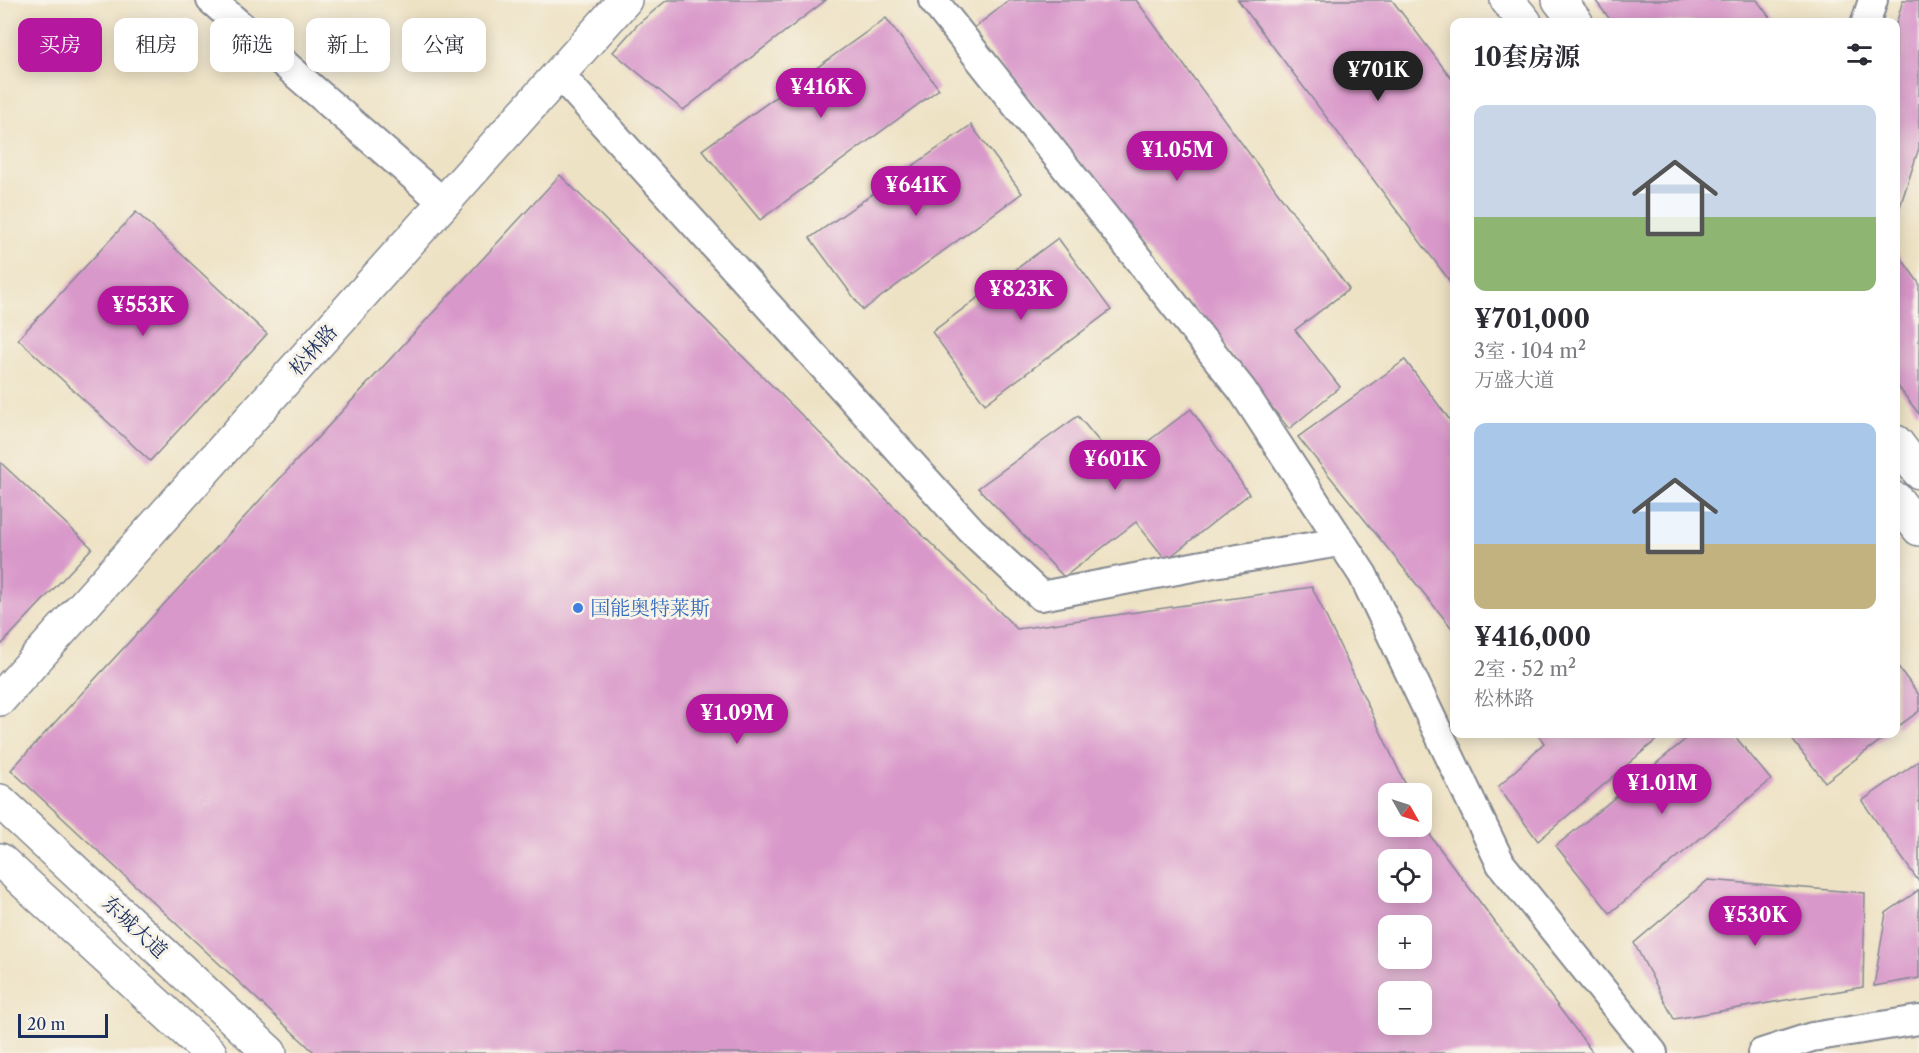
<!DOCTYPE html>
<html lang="zh">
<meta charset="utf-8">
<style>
:root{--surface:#fff;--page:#f7f7f7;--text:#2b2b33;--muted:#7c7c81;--accent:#b5179e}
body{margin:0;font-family:"Libre Caslon Text","Noto Serif SC",serif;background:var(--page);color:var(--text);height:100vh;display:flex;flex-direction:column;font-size:22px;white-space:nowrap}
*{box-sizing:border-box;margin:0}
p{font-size:20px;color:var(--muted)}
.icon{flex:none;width:33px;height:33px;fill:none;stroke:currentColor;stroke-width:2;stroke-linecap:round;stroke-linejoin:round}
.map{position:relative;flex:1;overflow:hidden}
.sheet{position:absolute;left:1450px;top:18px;width:450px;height:720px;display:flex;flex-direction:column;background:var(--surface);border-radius:12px;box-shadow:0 3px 15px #0003}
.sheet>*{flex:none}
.top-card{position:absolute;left:18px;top:18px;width:570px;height:54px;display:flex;gap:12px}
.needle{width:39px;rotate:129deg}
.fabs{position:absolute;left:1378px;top:783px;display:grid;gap:12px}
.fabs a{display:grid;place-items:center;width:54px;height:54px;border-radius:12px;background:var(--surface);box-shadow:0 3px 15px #0003;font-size:30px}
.scale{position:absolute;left:18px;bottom:15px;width:90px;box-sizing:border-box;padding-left:6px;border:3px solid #1b2f5e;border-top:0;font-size:16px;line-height:21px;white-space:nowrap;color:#1b2f5e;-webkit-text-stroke:4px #f7f3e8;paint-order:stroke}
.price{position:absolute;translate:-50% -51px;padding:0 14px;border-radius:21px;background:var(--accent);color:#fff;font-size:20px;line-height:39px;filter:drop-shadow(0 2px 3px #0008)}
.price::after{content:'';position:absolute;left:50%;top:36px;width:18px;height:14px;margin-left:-9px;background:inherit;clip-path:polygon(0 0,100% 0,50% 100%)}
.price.current{background:#222;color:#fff}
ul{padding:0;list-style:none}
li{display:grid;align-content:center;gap:12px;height:318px;padding:0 24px}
li span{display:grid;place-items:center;height:186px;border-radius:12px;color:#555}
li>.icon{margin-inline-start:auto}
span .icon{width:108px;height:108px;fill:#fffc;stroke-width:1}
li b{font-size:26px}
h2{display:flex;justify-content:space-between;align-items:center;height:72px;padding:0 24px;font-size:26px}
.tag{padding:0 21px;border-radius:12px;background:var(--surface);box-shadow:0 3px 15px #0003;font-size:21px;line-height:54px}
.tag.current{background:var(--accent);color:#fff}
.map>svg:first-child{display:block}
.building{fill:#d998ca;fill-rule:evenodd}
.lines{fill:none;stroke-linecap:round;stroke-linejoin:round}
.street-casing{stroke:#848891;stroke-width:32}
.secondary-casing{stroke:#848891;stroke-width:36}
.primary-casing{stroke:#848891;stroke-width:36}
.highway-casing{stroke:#848891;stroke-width:36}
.street{stroke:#fff;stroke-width:28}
.secondary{stroke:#fff;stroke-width:33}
.primary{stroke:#fff;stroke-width:33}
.highway{stroke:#fff;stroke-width:33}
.shop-dot{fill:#3f7fe0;stroke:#f7f3e8;stroke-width:2}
.labels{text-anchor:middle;stroke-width:6;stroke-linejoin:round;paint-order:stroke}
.street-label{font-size:20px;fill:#1b2f5e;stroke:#f7f3e8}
.shop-label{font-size:20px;fill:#366cbe;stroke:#f7f3e8;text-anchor:start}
</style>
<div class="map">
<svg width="1919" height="1053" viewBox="0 0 1919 1053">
<rect width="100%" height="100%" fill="#f7f3e8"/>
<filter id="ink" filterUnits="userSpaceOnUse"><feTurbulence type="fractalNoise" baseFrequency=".0167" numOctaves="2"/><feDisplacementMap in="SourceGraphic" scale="12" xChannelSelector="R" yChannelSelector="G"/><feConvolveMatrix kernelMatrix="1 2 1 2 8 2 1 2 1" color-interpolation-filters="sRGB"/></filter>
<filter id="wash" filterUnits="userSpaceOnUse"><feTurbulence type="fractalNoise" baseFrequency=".008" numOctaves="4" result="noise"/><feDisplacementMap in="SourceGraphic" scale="24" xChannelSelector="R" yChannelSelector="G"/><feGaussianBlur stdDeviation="1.35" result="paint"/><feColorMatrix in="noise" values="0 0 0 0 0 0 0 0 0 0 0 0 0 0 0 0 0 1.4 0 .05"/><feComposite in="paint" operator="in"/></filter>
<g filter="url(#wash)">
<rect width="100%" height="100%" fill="#eee2c4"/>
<g id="blocks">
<path class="building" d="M667,0H826L683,110L613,52L638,24Z
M1010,0H1136L1349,289L1295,330L1340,387L1289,429L974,28Z
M1238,0H1392L1455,83V288Z
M1595,0H1757L1773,22H1612Z
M1903,0H1919V148L1896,219V24Z
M886,18L939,89L760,220L702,150Z
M971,125L1022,193L863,310L810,238Z
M560,175L1017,629L1312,587L1410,794H1389V826H1422V818L1432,838L1593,1053H315L11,770ZM1389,860H1422V892H1389ZM1389,926H1422V958H1389ZM1389,992H1422V1024H1389Z
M136,212L267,334L150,461L18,339Z
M1058,238L1111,310L985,404L932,332Z
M1896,251L1919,283V414L1896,384Z
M1405,360L1455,427V632L1298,437Z
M1191,409L1249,494L1166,560L1136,522L1064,577L978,488L1078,416L1118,464Z
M0,462L92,548L0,646Z
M1896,664L1919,695V711L1896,728Z
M1537,734H1663L1538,841L1498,787L1544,743Z
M1692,734H1733L1771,780L1610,913L1556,846Z
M1788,734H1889L1825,782Z
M1919,761V882L1862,801Z
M1708,880L1865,893L1863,987L1674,1019L1634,943Z
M1919,890V978L1874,986L1886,913Z"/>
</g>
</g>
<g filter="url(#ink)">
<use href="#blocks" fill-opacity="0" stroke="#848891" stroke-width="1.5"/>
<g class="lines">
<g class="street-casing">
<path id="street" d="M211,0L444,203
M933,0L1242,390L1363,575L1501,864L1653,1053
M1866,22L1873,0
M559,74L972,531L1041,596L1208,564L1340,542
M1762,1053L1812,1037L1919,1020"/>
</g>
<g class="secondary-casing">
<path id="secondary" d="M0,699L625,0"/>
</g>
<g class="primary-casing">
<path id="primary" d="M0,801L270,1053
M0,860L210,1053"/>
</g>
<g class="highway-casing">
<path id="highway" d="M1507,0L1525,22
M1559,0L1576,22
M1896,442L1919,472
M1896,499L1919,529"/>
</g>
<use href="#street" class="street"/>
<use href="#secondary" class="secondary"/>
<use href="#primary" class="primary"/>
<use href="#highway" class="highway"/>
</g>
</g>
<circle class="shop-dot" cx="578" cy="608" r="6"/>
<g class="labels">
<g class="street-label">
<text transform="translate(313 350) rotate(-48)" y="7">松林路</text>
<text transform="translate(135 927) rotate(43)" y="7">东城大道</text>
</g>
<g class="shop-label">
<text x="590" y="615">国能奥特莱斯</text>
</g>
</g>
</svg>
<div class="fabs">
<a><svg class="needle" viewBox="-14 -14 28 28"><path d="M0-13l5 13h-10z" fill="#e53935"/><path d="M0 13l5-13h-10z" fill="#7c7c81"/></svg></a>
<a><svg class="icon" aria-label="locate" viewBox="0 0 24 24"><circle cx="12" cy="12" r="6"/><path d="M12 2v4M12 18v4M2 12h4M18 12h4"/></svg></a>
<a>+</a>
<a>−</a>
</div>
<div class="scale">20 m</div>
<b class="price current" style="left:1378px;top:102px">¥701K</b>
<b class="price" style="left:821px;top:119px">¥416K</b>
<b class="price" style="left:1177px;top:182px">¥1.05M</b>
<b class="price" style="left:916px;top:217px">¥641K</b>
<b class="price" style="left:1021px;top:321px">¥823K</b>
<b class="price" style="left:143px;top:337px">¥553K</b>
<b class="price" style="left:1115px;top:491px">¥601K</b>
<b class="price" style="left:737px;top:745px">¥1.09M</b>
<b class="price" style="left:1662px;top:815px">¥1.01M</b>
<b class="price" style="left:1755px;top:947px">¥530K</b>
<div class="top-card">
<a class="tag current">买房</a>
<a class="tag">租房</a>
<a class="tag">筛选</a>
<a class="tag">新上</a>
<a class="tag">公寓</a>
</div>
<section class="sheet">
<h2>10套房源<svg class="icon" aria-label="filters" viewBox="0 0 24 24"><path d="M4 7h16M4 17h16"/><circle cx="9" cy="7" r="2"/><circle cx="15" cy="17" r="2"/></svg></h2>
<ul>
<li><span style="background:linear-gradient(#c9d6e8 60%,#8fb573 0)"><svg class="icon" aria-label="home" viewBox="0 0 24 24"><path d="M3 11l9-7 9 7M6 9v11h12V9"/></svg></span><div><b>¥701,000</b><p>3室 · 104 m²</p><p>万盛大道</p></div></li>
<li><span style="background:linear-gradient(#a9c7e8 65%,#c2b280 0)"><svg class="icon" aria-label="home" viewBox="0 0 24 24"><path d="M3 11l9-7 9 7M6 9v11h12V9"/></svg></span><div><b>¥416,000</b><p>2室 · 52 m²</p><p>松林路</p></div></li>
</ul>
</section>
</div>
